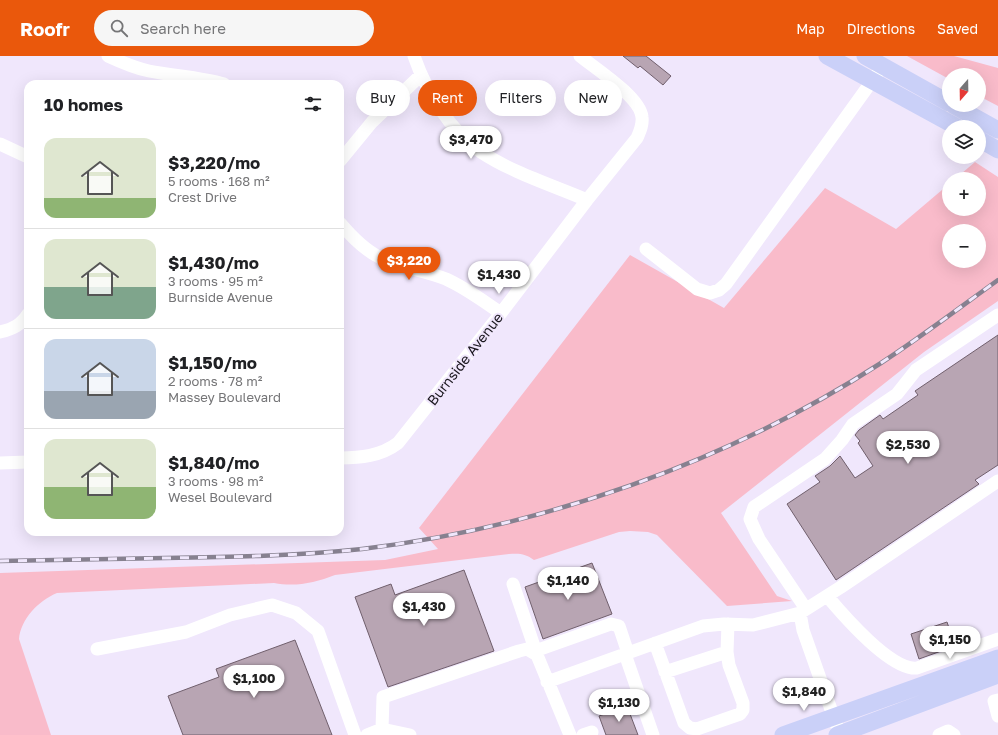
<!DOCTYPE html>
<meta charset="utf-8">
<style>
:root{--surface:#fff;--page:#f6f6f6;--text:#202124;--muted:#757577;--line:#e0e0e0;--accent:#ea580c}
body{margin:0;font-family:"Golos Text",sans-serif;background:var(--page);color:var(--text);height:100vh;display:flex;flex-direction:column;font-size:15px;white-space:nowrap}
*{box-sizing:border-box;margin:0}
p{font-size:13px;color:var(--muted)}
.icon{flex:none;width:22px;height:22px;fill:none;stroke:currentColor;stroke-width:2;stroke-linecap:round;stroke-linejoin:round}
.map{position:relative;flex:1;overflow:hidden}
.panel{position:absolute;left:24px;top:24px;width:320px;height:456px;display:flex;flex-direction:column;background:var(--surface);border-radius:12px;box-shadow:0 4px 16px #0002}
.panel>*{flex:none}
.guide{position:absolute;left:356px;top:24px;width:380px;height:36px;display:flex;gap:8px}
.needle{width:26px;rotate:200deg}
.fabs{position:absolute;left:942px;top:12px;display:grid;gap:8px}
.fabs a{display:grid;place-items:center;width:44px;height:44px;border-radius:50%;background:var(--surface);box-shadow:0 4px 16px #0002;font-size:20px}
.price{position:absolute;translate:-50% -34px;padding:0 9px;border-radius:14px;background:#fff;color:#222;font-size:13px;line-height:26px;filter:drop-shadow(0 1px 2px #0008)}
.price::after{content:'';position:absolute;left:50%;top:24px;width:12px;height:9px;margin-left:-6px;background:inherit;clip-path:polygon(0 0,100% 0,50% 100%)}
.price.active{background:var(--accent);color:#fff}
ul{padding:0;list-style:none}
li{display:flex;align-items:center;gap:12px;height:100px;padding:0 20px}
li+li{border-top:1px solid var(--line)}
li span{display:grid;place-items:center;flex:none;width:112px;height:80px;border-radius:12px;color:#555}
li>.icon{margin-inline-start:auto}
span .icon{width:48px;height:48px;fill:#fffc;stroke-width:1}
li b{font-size:17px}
h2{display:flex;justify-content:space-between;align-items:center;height:48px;padding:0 20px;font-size:17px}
.chip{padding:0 14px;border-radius:18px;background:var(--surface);box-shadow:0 4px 16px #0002;font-size:14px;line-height:36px}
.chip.active{background:var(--accent);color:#fff}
header{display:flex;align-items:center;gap:24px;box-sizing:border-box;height:56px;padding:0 20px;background:var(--accent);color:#fff}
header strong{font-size:19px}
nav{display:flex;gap:22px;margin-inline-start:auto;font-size:14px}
.search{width:280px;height:36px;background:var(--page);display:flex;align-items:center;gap:10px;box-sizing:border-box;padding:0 14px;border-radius:22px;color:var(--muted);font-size:15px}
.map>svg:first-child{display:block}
.green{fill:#f9bbca;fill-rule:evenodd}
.building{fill:#b8a5b3;stroke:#705f6c}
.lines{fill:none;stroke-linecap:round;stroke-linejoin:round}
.minor{stroke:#fff;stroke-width:13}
.major{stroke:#cad0f8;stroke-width:17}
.rail-casing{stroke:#878190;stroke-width:4.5}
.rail{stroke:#f0e7fc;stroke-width:3;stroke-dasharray:9;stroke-linecap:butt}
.labels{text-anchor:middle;stroke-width:4;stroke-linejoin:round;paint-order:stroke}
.street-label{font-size:14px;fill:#19161d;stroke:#f0e7fc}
</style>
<header>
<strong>Roofr</strong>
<div class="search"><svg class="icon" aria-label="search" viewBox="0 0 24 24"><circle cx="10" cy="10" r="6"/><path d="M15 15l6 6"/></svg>Search here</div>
<nav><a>Map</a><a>Directions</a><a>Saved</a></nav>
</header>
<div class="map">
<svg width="998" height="679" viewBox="0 0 998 679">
<rect width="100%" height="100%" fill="#f0e7fc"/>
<path class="green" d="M907,0H954L998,12V50L979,40V19H949V23Z
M975,106L998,121V245L924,296L721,457L777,540L792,545L727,550L657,479L648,476L630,475L619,476L534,504C526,498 520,497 509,498L335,519C315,527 295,531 274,527L57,537C38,545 21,563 19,583L51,679H0V517L385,504L438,493L419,472L630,199L724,252L825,132L896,173L949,128V153H979V123H955ZM949,175H979V205H949Z"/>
<path class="building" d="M623,0H646L671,20L663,29L640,10L638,12Z
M998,279V409L975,424L979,428L836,524L787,448L820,426L815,420L830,410L840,400L855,422L873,410L858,387L860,385L855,379L859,374L880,359L883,363L918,339L915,335Z
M592,507L612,558L543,583L525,531Z
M464,514L494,595L388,631L355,541L391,528L395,539Z
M947,566L955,590L919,603L911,578Z
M295,584L332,679H183L168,640L219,621L216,613Z
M627,650L638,679H606L599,660Z"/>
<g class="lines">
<path class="minor" d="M108,0C121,6 135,12 149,15C174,20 200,21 224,28
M414,0C426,35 450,75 481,96C513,117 552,129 587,144
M0,88L28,101
M340,105L372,66L421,19
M340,167C351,180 363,193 379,201C400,212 424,214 446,223C466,232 483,245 501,257
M646,193L697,233L710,237L719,234L726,228L877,18
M0,276C13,273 21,269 28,258
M340,402C360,402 381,400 398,387L501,257L587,144L637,82C640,75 643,69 642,61C640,41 596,13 580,0
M0,407L28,406
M513,528L537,599
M827,540C843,559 891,615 917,612L998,583
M806,553L759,483L750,463L754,451L825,403L842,384L853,368L897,338L916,314L998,259
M800,557L803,574L840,679
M655,587L684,667L690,672L697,673L740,658L743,654V647L729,609L727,596L728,568
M97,593L186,576L230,559L272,549L296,557L318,575L355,679
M535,595L611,568L619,570L628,597
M625,598L653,679
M665,616L727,596
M547,626L703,570L724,568L753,569L800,557L841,531L998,425
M998,644L994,645L998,660
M382,673L383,641L519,595L527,593L537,599L570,679
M367,679L382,673L410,679
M583,679L592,676
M939,679L948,675L954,679"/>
<path class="major" d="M827,0L957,71
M865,0L949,47
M953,49L998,74
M979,83L998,94
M783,679L998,602
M837,679L998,619"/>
<g class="rail-casing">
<path id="rail" d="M0,505C55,504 110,503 165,502C231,501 297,500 362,493C543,471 728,406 881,307C921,281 959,252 998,224"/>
</g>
<use href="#rail" class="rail"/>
</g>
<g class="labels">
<g class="street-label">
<text transform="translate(465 303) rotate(-52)" y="5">Burnside Avenue</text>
</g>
</g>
</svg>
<div class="fabs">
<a><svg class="needle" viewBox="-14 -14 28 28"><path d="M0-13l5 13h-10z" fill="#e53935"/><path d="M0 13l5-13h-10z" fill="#757577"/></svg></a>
<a><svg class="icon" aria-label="layers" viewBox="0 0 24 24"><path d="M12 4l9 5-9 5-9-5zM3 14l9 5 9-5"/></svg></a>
<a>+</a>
<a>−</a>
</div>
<b class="price" style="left:471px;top:104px">$3,470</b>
<b class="price active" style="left:409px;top:225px">$3,220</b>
<b class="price" style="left:499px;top:239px">$1,430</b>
<b class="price" style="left:908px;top:409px">$2,530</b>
<b class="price" style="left:568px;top:545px">$1,140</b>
<b class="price" style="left:424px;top:571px">$1,430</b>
<b class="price" style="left:950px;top:604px">$1,150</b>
<b class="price" style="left:254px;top:643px">$1,100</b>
<b class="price" style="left:804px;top:656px">$1,840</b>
<b class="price" style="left:619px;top:667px">$1,130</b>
<div class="guide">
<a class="chip">Buy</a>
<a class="chip active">Rent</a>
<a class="chip">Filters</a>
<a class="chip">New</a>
</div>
<section class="panel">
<h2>10 homes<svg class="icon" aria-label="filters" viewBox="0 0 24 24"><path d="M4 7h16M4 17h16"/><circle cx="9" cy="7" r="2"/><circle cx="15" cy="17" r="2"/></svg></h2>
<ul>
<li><span style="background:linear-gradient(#dfe7d0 75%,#8fb573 0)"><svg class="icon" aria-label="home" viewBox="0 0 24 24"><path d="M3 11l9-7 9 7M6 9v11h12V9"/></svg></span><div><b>$3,220/mo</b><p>5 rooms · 168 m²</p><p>Crest Drive</p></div></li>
<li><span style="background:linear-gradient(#dfe7d0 60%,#7fa58c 0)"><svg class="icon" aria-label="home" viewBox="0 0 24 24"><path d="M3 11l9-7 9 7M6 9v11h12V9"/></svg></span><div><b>$1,430/mo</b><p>3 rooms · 95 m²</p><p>Burnside Avenue</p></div></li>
<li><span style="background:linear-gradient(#c9d6e8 65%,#9aa5b1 0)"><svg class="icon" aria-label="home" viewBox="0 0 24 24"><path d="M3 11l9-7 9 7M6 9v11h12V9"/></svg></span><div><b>$1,150/mo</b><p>2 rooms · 78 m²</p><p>Massey Boulevard</p></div></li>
<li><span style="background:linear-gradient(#dfe7d0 60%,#8fb573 0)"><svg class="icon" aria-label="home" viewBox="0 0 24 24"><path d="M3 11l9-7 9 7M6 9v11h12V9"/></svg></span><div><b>$1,840/mo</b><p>3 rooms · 98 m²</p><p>Wesel Boulevard</p></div></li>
</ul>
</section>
</div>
